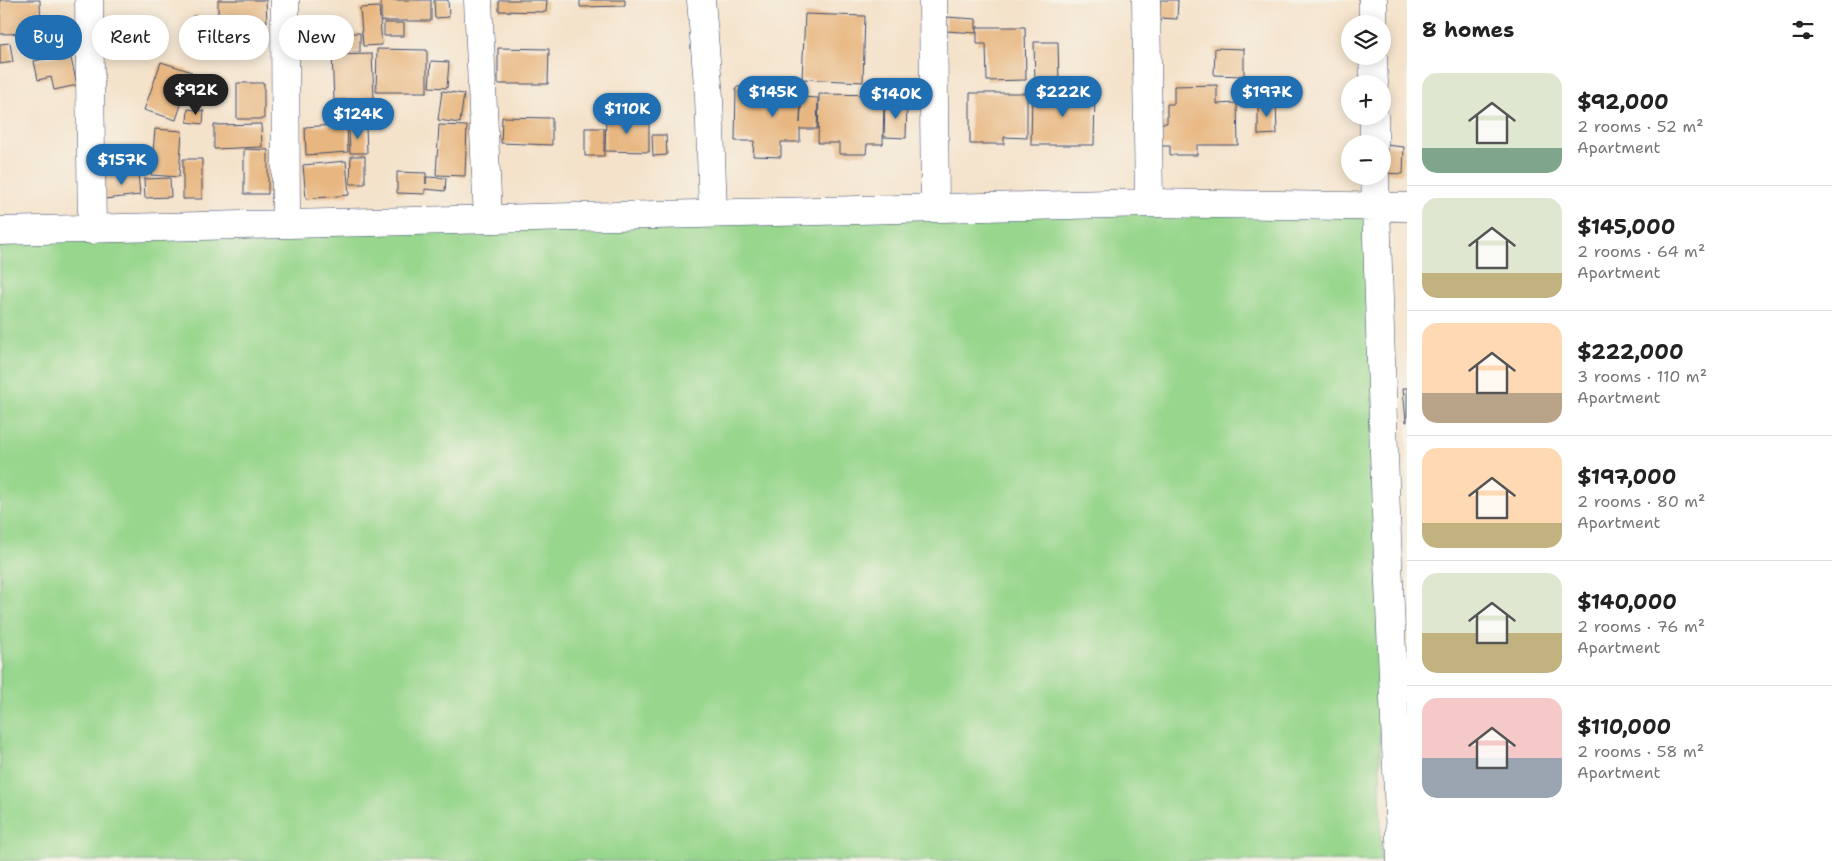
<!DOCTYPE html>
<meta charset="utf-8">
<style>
:root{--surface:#fff;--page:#f6f6f6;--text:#222;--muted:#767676;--line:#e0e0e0;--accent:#1f6fb2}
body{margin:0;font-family:"Shantell Sans",sans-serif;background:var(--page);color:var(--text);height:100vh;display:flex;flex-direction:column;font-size:19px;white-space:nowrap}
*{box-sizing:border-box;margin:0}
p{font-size:16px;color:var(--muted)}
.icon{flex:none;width:28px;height:28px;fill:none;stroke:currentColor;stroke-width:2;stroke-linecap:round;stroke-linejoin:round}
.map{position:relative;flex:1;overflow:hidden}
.side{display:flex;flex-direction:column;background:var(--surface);width:425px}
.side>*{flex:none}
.banner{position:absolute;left:15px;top:15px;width:475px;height:45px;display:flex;gap:10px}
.buttons{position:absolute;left:1341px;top:15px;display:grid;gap:10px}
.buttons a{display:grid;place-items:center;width:50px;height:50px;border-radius:50%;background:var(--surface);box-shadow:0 2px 12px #0003;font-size:25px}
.price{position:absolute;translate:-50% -42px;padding:0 11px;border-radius:18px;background:var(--accent);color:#fff;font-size:16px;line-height:32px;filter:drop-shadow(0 1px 2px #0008)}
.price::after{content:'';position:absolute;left:50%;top:30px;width:15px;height:11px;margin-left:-8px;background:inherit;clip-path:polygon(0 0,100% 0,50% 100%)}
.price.active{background:#222;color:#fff}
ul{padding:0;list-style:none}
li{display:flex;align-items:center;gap:15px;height:125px;padding:0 15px}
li+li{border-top:1px solid var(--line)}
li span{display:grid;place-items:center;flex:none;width:140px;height:100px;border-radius:15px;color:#555}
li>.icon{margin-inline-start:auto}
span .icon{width:60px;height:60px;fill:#fffc;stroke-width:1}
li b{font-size:21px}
h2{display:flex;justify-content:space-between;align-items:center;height:60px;padding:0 15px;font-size:21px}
.pill{padding:0 18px;border-radius:22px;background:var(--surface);box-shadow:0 2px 12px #0003;font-size:18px;line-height:45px}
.pill.active{background:var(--accent);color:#fff}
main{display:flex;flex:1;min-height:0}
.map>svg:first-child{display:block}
.green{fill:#97d68c;stroke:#598275}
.building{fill:#e8b781}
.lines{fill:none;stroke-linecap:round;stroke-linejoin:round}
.street-casing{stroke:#3c4a6e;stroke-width:29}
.street{stroke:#fff;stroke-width:28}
</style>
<main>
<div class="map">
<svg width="1407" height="861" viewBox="0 0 1407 861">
<rect width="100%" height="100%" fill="#f7f3e8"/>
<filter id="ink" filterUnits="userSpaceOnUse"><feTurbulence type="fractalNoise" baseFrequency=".02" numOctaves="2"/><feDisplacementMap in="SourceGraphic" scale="10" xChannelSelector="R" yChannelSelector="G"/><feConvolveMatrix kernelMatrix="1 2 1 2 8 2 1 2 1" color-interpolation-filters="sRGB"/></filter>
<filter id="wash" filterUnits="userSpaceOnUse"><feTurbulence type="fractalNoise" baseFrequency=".0096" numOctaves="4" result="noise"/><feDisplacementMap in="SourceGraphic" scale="20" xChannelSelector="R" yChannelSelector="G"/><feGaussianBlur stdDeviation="1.12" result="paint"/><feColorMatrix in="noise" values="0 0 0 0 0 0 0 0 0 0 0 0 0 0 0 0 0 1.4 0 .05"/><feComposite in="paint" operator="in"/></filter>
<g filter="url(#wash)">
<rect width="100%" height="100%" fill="#f4e2ca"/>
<path class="green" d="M1375,206L1381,861H0V239Z"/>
<g id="blocks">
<path class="building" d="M0,0H40L41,33L0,34Z
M218,0H266L267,22L224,23L223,15H218Z
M381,0H431V21H381Z
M434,0H448L449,17L435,18Z
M499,0H547L546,12L499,11Z
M580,0H625V6L580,7Z
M1160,0H1178L1177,19L1159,18Z
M379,7L382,45L363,46L360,8Z
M805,14L865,16L863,82L802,79Z
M193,16H221V24H240V47H221V58H202V50H193Z
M946,17L976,19V33L946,31Z
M384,23H404V36H384Z
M977,27H1025L1026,80L987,81L986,44H977Z
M336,33H360V52L336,53Z
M1034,42H1058L1059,82H1035Z
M10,43L13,62L0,64V44Z
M498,48L549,49L548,84H498Z
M1215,48L1244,49V76L1214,75Z
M377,49L427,50V92H376Z
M70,54L77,85L54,90L51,77L38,80L34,61Z
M372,54L374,98L334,100L332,55Z
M431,61L449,62L447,88L429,87Z
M161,62L192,72L176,120L144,110Z
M237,83H264V119H237Z
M1217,85V104L1237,103L1238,145H1197V155H1170V146H1161L1160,123H1167V104H1174V86Z
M736,87L801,88L800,123L802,97L818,98L817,129H800V142H781V157L753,156L754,141H735Z
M1032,90L1095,91L1094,145H1031Z
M442,91L464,94L460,123L438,120Z
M970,93H1027V138L1004,137V144H970Z
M819,94L884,95L883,144H867L866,154H839V143H818Z
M1276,100L1277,134L1258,135V101Z
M378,102L379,120L339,122L338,104Z
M885,103H907L906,138L884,137Z
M188,109L204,111L203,124L187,122Z
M502,117L552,118V145L501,143Z
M606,118H649V152L605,151Z
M261,124L262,147L214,149V125Z
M347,124L348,152L306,155L305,127Z
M439,125L467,126L465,176L436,175Z
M349,127H366L367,153H350Z
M585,128H604V156H585Z
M155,129L182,131L179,177L151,175Z
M652,135H666L667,155L653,156Z
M1385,145L1404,147L1403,174L1383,173Z
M244,149L268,150V194H244Z
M351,156H365V184H350Z
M183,159H202V199H183Z
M346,161L349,195L306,199L303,165Z
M138,172L140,195L105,199L103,176Z
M397,172L426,173V184V177L446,178L445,191L425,189V194L397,193Z
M170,178L171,197L145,198L144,179Z
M1403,388H1407V422H1406Z"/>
</g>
</g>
<g filter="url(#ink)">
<use href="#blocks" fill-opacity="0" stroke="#3c4a6e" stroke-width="1"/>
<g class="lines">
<g class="street-casing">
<path id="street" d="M89,0L92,230
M285,0L286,224
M478,0L488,219
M701,0L709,97L713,213
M933,0L935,208
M1146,0L1149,203
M1373,0V24
M1373,56L1374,84
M1374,116V144
M1375,176L1386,514L1401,861
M0,231L1149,203L1407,207"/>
</g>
<use href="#street" class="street"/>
</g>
</g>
</svg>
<div class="buttons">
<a><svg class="icon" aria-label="layers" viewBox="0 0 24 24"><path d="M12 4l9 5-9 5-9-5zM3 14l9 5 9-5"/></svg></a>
<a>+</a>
<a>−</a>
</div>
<b class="price active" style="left:196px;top:116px">$92K</b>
<b class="price" style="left:773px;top:118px">$145K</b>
<b class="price" style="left:1063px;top:118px">$222K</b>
<b class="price" style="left:1267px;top:118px">$197K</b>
<b class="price" style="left:896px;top:120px">$140K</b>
<b class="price" style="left:627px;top:135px">$110K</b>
<b class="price" style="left:358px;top:140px">$124K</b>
<b class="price" style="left:122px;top:186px">$157K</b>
<div class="banner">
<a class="pill active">Buy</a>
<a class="pill">Rent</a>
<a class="pill">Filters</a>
<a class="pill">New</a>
</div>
</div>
<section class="side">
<h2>8 homes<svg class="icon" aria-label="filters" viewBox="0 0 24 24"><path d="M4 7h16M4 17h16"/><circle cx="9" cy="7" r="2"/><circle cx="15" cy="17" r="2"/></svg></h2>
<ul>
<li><span style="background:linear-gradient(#dfe7d0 75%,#7fa58c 0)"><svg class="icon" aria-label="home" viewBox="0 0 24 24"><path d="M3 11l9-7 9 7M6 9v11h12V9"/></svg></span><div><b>$92,000</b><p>2 rooms · 52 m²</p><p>Apartment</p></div></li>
<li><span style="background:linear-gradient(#dfe7d0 75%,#c2b280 0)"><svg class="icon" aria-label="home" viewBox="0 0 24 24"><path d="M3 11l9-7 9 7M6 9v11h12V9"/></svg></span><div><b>$145,000</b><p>2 rooms · 64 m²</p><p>Apartment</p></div></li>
<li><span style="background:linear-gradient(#ffd9b3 70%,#b9a48a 0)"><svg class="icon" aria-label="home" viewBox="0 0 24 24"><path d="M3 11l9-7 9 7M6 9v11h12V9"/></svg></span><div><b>$222,000</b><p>3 rooms · 110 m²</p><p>Apartment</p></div></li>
<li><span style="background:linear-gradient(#ffd9b3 75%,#c2b280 0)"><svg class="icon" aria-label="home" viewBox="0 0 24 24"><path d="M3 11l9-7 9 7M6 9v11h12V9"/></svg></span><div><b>$197,000</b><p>2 rooms · 80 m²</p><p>Apartment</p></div></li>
<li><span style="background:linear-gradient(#dfe7d0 60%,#c2b280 0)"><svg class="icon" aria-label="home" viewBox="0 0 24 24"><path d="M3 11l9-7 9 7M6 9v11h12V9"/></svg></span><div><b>$140,000</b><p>2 rooms · 76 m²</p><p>Apartment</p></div></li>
<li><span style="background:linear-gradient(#f6c9c9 60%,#9aa5b1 0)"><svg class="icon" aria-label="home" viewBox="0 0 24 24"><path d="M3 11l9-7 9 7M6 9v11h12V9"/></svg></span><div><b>$110,000</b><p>2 rooms · 58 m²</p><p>Apartment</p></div></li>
</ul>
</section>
</main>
